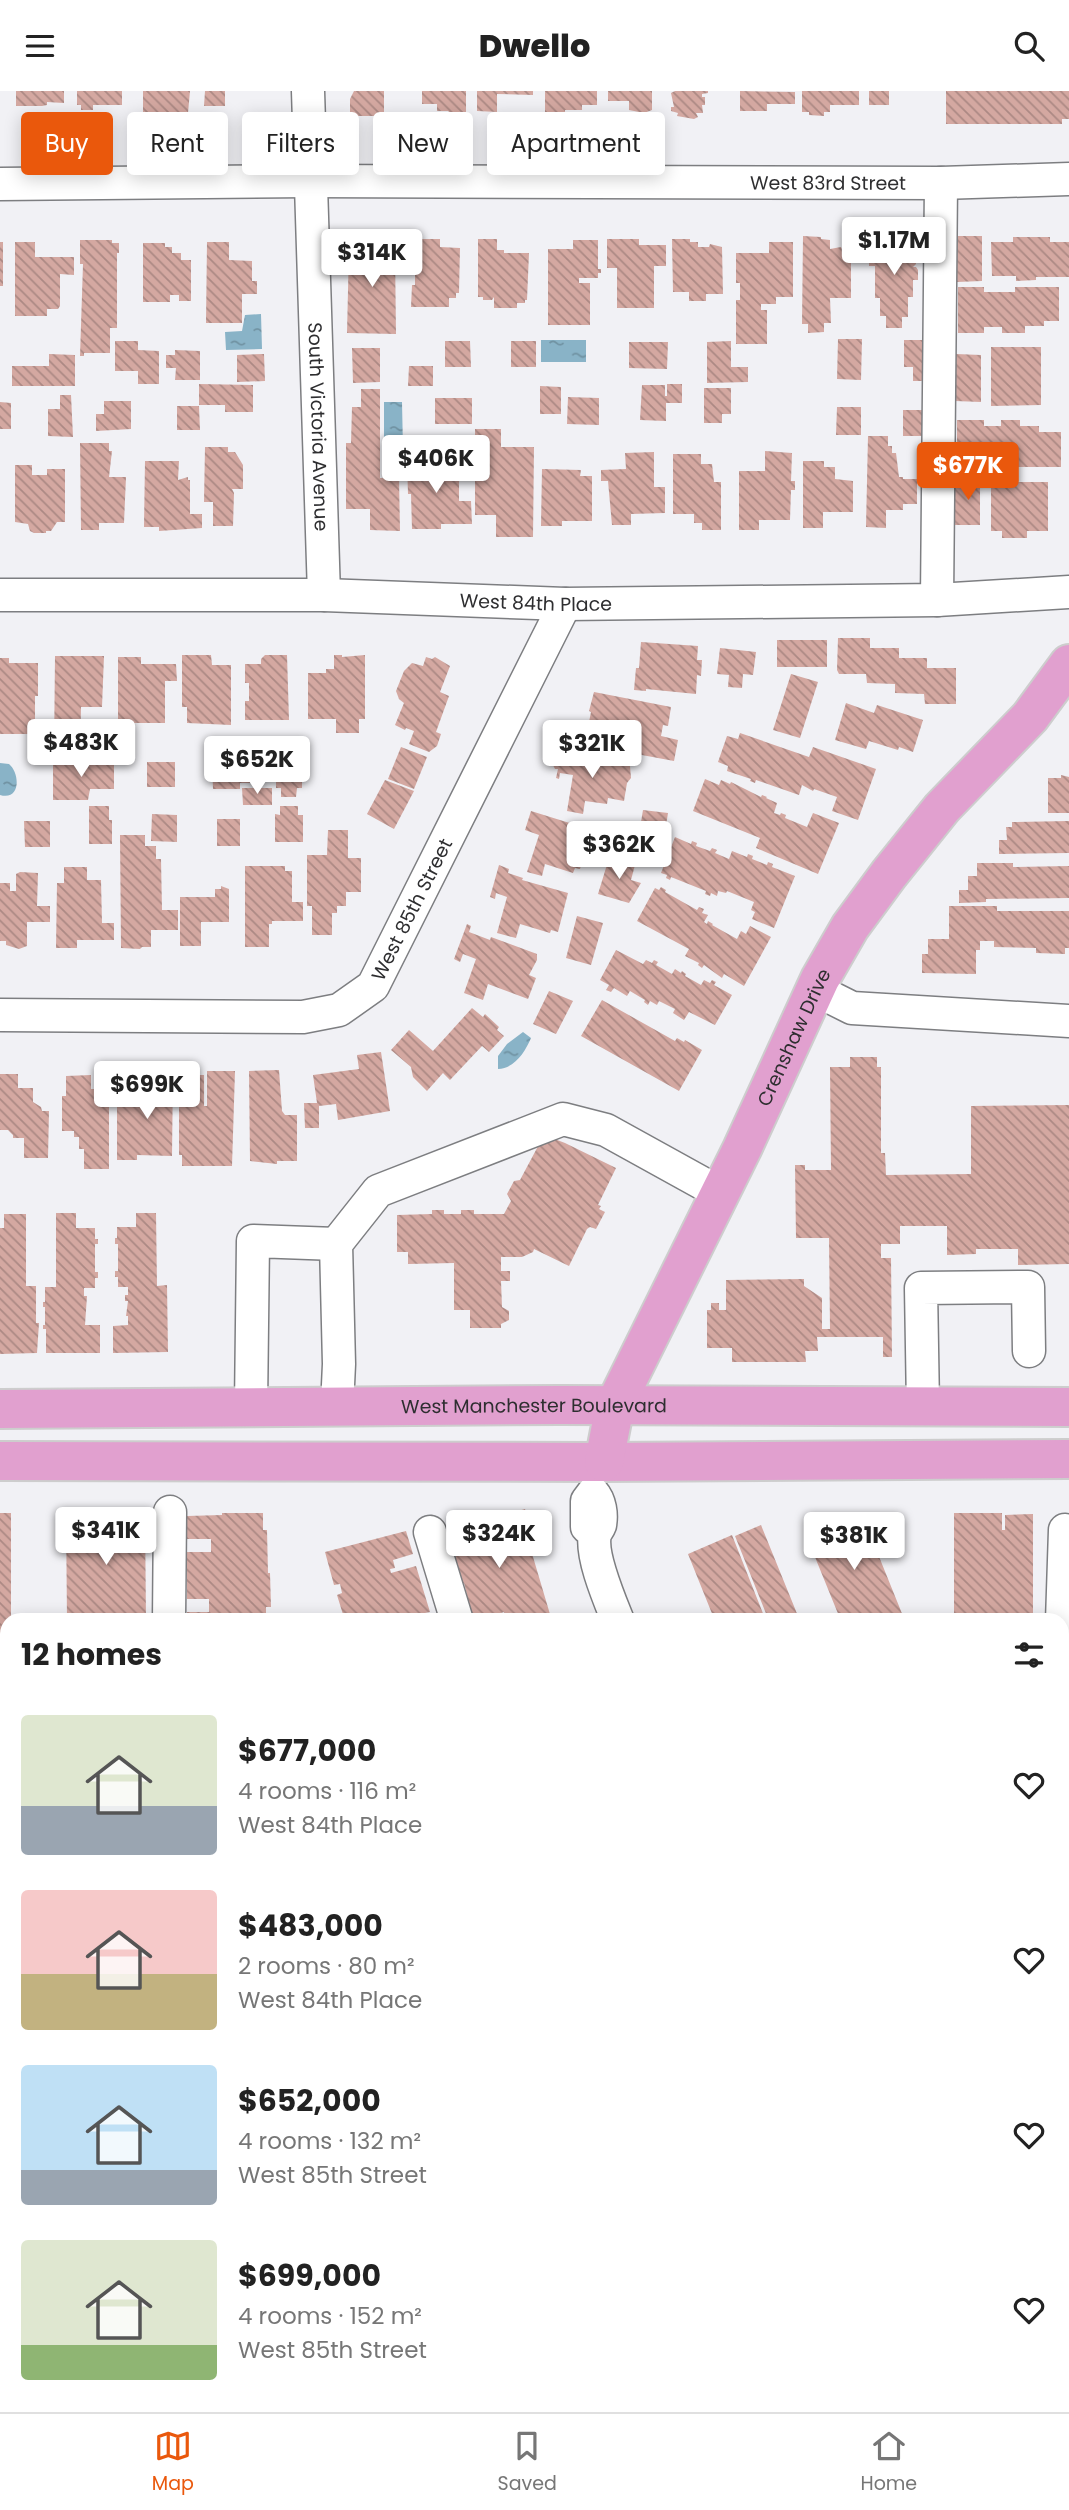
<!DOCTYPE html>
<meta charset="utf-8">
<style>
:root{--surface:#fff;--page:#f2f2f2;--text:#222;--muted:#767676;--line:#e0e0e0;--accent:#ea580c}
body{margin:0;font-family:Poppins,sans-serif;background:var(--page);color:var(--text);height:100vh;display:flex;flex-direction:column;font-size:26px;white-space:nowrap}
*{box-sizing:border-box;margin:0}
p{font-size:23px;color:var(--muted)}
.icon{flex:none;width:38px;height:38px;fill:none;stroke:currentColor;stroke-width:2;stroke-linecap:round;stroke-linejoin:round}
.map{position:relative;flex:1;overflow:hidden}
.sheet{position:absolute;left:0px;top:1522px;width:1069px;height:800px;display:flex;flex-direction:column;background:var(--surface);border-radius:21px 21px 0 0;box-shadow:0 4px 18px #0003}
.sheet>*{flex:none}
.guide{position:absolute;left:21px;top:21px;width:700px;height:63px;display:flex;gap:14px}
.price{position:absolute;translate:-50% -60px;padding:0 16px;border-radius:7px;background:#fff;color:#222;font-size:23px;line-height:46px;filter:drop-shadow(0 2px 4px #0008)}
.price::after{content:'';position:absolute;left:50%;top:42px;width:21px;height:16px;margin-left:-10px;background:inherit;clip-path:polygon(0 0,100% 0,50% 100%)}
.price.current{background:var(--accent);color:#fff}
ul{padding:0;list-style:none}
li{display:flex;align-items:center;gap:21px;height:175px;padding:0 21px}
li span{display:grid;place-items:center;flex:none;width:196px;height:140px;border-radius:7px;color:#555}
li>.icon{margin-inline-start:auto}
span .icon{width:84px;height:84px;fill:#fffc;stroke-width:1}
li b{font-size:30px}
h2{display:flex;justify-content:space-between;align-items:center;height:84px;padding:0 21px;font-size:30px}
.pill{padding:0 24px;border-radius:7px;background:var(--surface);box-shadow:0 4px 18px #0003;font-size:24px;line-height:63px}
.pill.current{background:var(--accent);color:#fff}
header{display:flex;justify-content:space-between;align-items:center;height:91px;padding:0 21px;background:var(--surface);font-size:32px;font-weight:800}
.menu{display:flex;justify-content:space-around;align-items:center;height:98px;border-top:2px solid var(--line);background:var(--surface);font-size:19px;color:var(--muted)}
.menu a{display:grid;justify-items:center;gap:4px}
.menu .current{color:var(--accent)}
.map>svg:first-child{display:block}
.water{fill:url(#water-ripples)}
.building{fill:url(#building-back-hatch)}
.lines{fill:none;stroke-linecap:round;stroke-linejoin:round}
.minor-casing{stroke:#7d7e81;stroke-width:35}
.major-casing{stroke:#cdcdcd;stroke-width:42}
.minor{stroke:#fff;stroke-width:32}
.major{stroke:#e1a0cf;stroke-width:38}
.labels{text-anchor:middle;stroke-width:5;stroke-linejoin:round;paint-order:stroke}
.street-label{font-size:19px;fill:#2e2e30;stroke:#f1f1f5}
</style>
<header><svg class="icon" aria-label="menu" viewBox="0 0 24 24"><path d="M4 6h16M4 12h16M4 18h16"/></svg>Dwello<svg class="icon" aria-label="search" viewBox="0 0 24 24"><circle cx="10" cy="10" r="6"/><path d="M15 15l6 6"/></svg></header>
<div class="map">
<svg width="1069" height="2321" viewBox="0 0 1069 2321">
<defs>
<pattern id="water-ripples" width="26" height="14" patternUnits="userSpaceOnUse" patternTransform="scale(1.75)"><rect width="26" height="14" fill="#89b3c7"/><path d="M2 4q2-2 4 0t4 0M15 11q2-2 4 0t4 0" fill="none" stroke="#7092a2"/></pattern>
<pattern id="building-back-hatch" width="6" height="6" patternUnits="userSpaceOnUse" patternTransform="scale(1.75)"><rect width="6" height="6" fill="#d4a8a1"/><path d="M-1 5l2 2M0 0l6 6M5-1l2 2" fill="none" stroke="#ac8984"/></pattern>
</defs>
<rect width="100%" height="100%" fill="#f1f1f5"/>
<path class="water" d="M261,223L262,258L226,259L225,241L242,240L245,224Z
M541,249H586V271H541Z
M384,311H402L403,358H384Z
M0,672L9,673C20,682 21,710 0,704Z
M523,941L531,947C525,961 515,977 498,978V965L507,953Z"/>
<path class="building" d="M16,0H64V12L47,11V14L42,15H16Z
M77,0H122V14H93V19H81V14H77Z
M143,0H190L188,22L143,23Z
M205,0H225V15H204Z
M354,0H384V25H354V23H350V8Z
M422,0H466V22L454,25L448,20H437V13H422Z
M477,0H533V4L497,3V21L477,20Z
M545,0H597V14H582V19H565V22H560L558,25H551L549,22H545Z
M608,0H652V19L644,22L629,19V10H608Z
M675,0H708V2L702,3V6H705V14H702L703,22H696L698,26L694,28L677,25L678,22L671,20V16H674L671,2Z
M740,0L795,1V13H767V20H740Z
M802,0H859V14H830V21H824V25L809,24V21H802Z
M869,0H889V14H869Z
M946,0H1069V28H1062V33H946Z
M803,145L821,146V148L830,149V158L841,156L842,158H851V207H830L831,232H824V241L808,242V233H802Z
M956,145H982V190L957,191Z
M884,146H914L916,173L913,176H916L918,179V189H913V206H908V226H902V237H886V225H880V207H875V175H869V155L884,153Z
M1013,146H1050V151H1069V186H1036V189L1016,190V185H992L991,151H1013Z
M384,148L398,151V160H395L396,243L347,242L349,157H376V151Z
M412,148H440V156L460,157L459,202H456V207H449V216H411L412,194H415V179H419V168H412Z
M478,148H497V159H504V162H529L527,209H525V212H517V217H494V206L492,209H483V206H478Z
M607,148H639V154H666V175H654V217H617V177H607Z
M672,148H690V151H698V156H709L710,153L722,156L723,203H706V210H689V201H673Z
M80,149H112V152H119V162H117V237H110V262H84V265H80L83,173H80Z
M573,149H598V178H601V182H598V187H579V192H590V234H548V158H573Z
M0,151H3V195H0Z
M15,151H35V166H74V184L60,183V215L58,218H47V225H15Z
M207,151H229V169L252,170V190H257V203H242V232H206Z
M769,151H793V206H776V213H761V219H767V253H736V209H740V192H736V162H769Z
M143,152H165V156H172V162H181V169H191V210H179V204H170V211H143Z
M958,196H984V201H1015V196H1059V230H1044V235H1025V242H1002V236H984V242H958Z
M838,248H862L861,289L837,288Z
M904,249H928V276H923V290H913V276H904Z
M115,250H138V259L159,260V293H138V280H115Z
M445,250H470L471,276H445Z
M511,250H536V276H511Z
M731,250V276H748V291L707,292V251Z
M629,251H668L667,278L629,277Z
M991,256H1041V314L991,315Z
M352,257H380V291L353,292Z
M175,259L200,260V289H175L176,277H166V264H175Z
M49,263L75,264V295H12V275H49Z
M264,263L265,290L237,291V264Z
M956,263L981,264V311L955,310Z
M409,275H433V295H408Z
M199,293L253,294V321H225V314H199Z
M667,293H682V312H666V330L640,329L642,294H665V305H667Z
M540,295L561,296V323H540Z
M704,297H731V323H722V332H704Z
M361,298H380V387H399L400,440L370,439V418H346V352H351L352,316H361Z
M60,304H71L73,346L48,345V318H60Z
M568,306L599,307V334L567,333Z
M435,307H472V333H435Z
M104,310H131V338L96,340V323H104Z
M0,311L11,312V338H0Z
M177,315H199L200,339H177Z
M837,316H861V344H836Z
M903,319H928L927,345H903Z
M957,329H984V335H1001V329H1020V335H1039V341H1061V376H1017V371H984V377H957Z
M475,338H501V356H534L533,446H496V424H475Z
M868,345H888V355H892V362H896L899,386H903V388H917V413H903V419H886V437L866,436Z
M80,352H109V360H112L109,386H126L124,432H99V439H81Z
M205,356H228V361H235L243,374V398H232L234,402L233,435H213V411H204Z
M765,360L792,362L791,390H795V399H791L790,429H759V439H739V380H765Z
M654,361V396H665V422L631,423V434H612L608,390H601V379L626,378L625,362Z
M673,363H701V373H712L714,391H721V439H702V432H694V423H673Z
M459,369V410H471L472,433H441V438H412L411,403H408L407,370Z
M145,370H179L178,389L188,386V389H190V423H202V437L159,440V436H144Z
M803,370H824V376H835V388L853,390V421H823V437H803Z
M15,374H32V384H47V378H65V431H57L51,440H46V442H34L30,440L28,433L15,431Z
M542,378L581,379L580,385H592V430H562V435H541Z
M980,388V434H955V389Z
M991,391H1048V440H1027V447H1002V440H991Z
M838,547H870V557H899V567H927V577H956V613H925L924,603L895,602V593L867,592L866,583H839L837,579Z
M777,549H827V576H777Z
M641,551L698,555L697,569H702L701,585L697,584L696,603L646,598V600L634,599L636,577H639Z
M720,557L756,561L753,584L743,583L742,597L728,596L729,584L717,583Z
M182,564H211L212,574H231V634L187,632V616H182Z
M265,564H287L289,629H245V610H249V592H245V573H261V568Z
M334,564H342V566L365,564V628H359V642H336V628H308V582H326V578H334Z
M55,565H104L102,616H81L80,661H54Z
M118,566H141V573H176L177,590H165V632H130V628H118Z
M426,566L432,568L435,566L450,575L440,601L449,605L436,641L441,643L437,655L429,661L409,653L414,640L406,637L405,639L395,634L404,612L399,608L396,600L404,580L412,572L423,575Z
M0,567H9V572H38V605H35V643H0Z
M791,583L818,591L800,647L773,639Z
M594,601L671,616L668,635L663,634L661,645L678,649L674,670L615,659L620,637L589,631L591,621L589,620Z
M846,612L874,622L877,614L923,629L913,661L899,656L898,659L869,650L866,658L835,649Z
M740,642L809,666L813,656L876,678L858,729L832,720L837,706L814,698L813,700L802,694L799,704L756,689L755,692L750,690L751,688L727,680L728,675L718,671L727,645L738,648Z
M401,656L427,666L414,698L388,688Z
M561,661L630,675L631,687L627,692L624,710L608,707L607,713L585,710L583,723L567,720L573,684L560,682L559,688L556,687L558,678H555L553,674L555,666L558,663L560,665Z
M53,669H77V679H86V670H114V698H90L88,709H53Z
M240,670V680H255V692H240V698H213L212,671Z
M147,671H175V696H147Z
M276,671H302V697H297L296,706H281V697H276Z
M1061,684L1069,686V722H1048V687H1061Z
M705,688L719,694L721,689L730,693L731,691L761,706L762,704L767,706L766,707L777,712L774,722L780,724L781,722L786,724L785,727L807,736L813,722L839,732L818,783L756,757L760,747L693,720Z
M385,689L414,700L394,738L367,723Z
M242,697H272V714H243Z
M89,715H109V729H112V753H89Z
M280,715H298V724H303V751H275V723L280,724Z
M643,719L668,722L664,747L639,743Z
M531,720L592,739L589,750L604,755L600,766L585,761L580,778L575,777L573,782L545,773L542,785L527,781L539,744L525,739Z
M152,723L177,724V751L151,750Z
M217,728H240V755H217Z
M24,730H50V756H25Z
M1069,730V762L999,763V749H1007L1006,736H1012V731Z
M328,739H348V767H361V801H346V815H337V822H332V844H312V815H307V764H327Z
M120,744H145V755H156V768H161L162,819H178V839H151V856H142L140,858L121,857Z
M675,746L691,753L692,750L697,752L696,755L710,760L712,757L717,759L715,762L729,768L732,760L747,766L748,763L753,765L752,768L767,774L768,771L773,773L772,776L795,785L774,837L752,828L755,821L751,819L754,811L727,800L726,802L718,800L717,805L711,802L710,805L705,803L706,800L671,786L670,789L666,787L667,784L661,782Z
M609,767L635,774L631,789L641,792L629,812L598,803Z
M977,772H1013V776L1069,775V807L986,808V811L959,812V799H968V785H977Z
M499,774L509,778L508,782L523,787L522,789L568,802L558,841L551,839L550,842L520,833L516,847L497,842L507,806L496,802L495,808L490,806Z
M245,775H285V780H292V811H303V830H272V833H269V856H245Z
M64,776H87V789H101L102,832H114V849H77V857H56L57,792H64Z
M20,781L38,782L37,815H50V831H27V855L19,858L6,854V850H0V792H10V800H16V783Z
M221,795L229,798V831H201V855H180V806H215V798H221Z
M661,796L666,799L665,801L697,819L699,816L704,818L702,822L708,824L704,831L707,833L708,830L713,833L712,834L737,848L741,840L746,843L750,835L771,846L744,895L724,883L722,887L704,874L702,877L698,874L699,872L685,865L689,858L637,830L655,797L659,799Z
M949,815H997V820H1069V857H1065V863L1036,862V857L994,856V850H980V859H976V883L922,882V863H928V848H949Z
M577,825L603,832L591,874L566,867Z
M467,833L471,835L469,841L490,849L491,846L537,863V869L529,884L536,887L528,908L488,893L483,909L464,902L476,868L463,863L460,871L454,868Z
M616,859L643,873L646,869L652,872L654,869L658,871L656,874L672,883L675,878L681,882L682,880L686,883L685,885L701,894L704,889L710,892L712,889L716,891L714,894L732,904L715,934L689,921L684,929L673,922L675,918L659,910L657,914L650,910L648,914L644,911L645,909L630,900L627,905L614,897L611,901L606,899L609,894L600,889Z
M549,900L573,910L556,943L533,933Z
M602,909L675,950L677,947L684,951L685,949L702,959L679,1000L581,945Z
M472,917L483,926L485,923L499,936L497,939L504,945L489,961L482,955L450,989L443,982L427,1000L413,986L411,976L391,959L409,939L433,960Z
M381,961L390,1020L338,1029L336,1013L319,1015V1037H305L304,1012H317L313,984L359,978L357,964Z
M850,966H877V976H881V1062H885L886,1084L971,1083V1015L1069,1014V1173L1018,1174V1158H976V1163L947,1164V1135H900V1153H881V1167H891L892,1266H883V1246H817L818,1260H805L806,1271H732V1257H707V1219H711V1212H719V1219H726V1189L804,1188V1195L822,1207V1238H830L829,1147H796L795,1074H805V1079H831L830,976H850Z
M279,979L282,1020L285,1024H297V1070H277V1073L250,1070L249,980Z
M207,980H235L232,1075H182V1064H179V984H204V1015H207Z
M147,981H173L172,1065L137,1064V1069H117V1011L147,1010Z
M0,983H18V997H33V1011L41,1016L42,1020H49L48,1067H24V1047H13V1044L8,1039H0Z
M91,984V998H97V1005H109V1078H84V1058H79V1046H74V1040H62V1005H66V985Z
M544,1044L565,1052L616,1077L598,1114L601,1115L599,1118L605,1121L596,1138L590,1136L587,1138L569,1175L534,1158L533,1161L522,1166H501V1180H510V1190H501L502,1216L509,1220V1229L501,1233V1237H470V1219H454V1172L408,1173V1161H397V1124L432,1123V1119H444V1123H461V1119H474V1123H504L511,1110L507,1103L514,1090L520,1089Z
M56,1122H76V1137H95V1148H98V1153H95V1181H98V1187H95V1197H84V1205H87L85,1234H100V1262H46V1238H43V1234H45V1216H43V1211H45V1196H56Z
M136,1122H156L157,1195L167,1194L168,1261L113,1262V1235L128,1234V1225H126L128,1210H125V1204H128V1196H118V1186H115V1180H118V1153H115V1147H117V1136H136Z
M4,1123H26V1195H36V1232H39L37,1262L0,1263V1137H4Z
M525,1418L534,1448L528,1449L552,1530H507L504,1521L495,1524L496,1530H470L463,1505L467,1504L464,1492L460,1493L453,1470L456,1469L455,1462L451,1464L445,1441Z
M66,1421L145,1423L146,1530H67Z
M861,1421L905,1530H841L806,1444Z
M0,1422H11V1530H7V1678H0Z
M222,1422H263V1439H267L268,1482H270L271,1516H266V1530H187V1521H209V1508H187V1461H211V1448H187V1425L222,1424Z
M954,1422H1002V1439H1005V1424L1033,1423V1530H954Z
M761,1434L800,1530H769L735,1445Z
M406,1440L413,1463L393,1469L395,1477L390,1478L391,1482L416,1475L430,1521L425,1522L427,1530H345L337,1504L342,1502L340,1493L334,1494L325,1461Z
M732,1444L766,1530H715L688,1463Z
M1062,1641H1069V1703H1062Z
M0,1708L5,1710L0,1724Z
M1062,1741H1069V1801H1062Z
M7,1832V1903L0,1900V1850Z
M1062,1836H1069V1861H1062Z
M1062,1870H1069V1920H1062Z
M1062,1958H1069V2003H1062Z
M4,2002L7,2003V2075L0,2093V2003Z
M1062,2012H1069V2038H1062Z
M1062,2075H1069V2160H1062Z
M5,2181L7,2182V2223L0,2221V2195Z
M1062,2199H1069V2283H1062Z
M0,2252H7V2315H45V2321H0Z
M97,2315H181L180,2321H96Z
M222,2315H273L272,2321H221Z
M506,2315H529L521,2321H510Z"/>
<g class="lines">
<g class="minor-casing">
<g id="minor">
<path id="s1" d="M308,0L324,504"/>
<path id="s2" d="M0,93L309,90L941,92L1069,88"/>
<path id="s3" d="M0,504H324L565,513L937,509L1069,501"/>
<path d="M937,509L941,92"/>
<path d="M816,899L852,917L1069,930"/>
<path id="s4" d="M0,924L303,926L339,919L373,895L565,513"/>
<path d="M337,1315L339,1273L336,1153L378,1100L563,1028L606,1039L720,1102"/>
<path d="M251,1316L253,1150L336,1153"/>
<path d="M923,1316L921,1197L1028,1196L1029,1260"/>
<path d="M430,1441L457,1530"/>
<path d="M595,1443L587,1436V1410L593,1402C600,1410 602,1423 600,1434C599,1437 596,1440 595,1443C590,1464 610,1510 618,1530"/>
<path d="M169,1530L170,1421"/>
<path d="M1062,1530L1065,1439"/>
<path d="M0,1953L7,1956"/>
<path d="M0,2161L7,2140"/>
<path d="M1062,2308H1069"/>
<path d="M430,2315L436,2321"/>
<path d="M196,2321L197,2315"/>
<path d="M848,2321L854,2315"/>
</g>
</g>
<g class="major-casing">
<g id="major">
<path id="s5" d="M0,1318L560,1314L1069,1316"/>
<path d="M0,1370L604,1371L1069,1368"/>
<path id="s6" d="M604,1371L615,1314L742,1058L820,888L850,836L889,783L942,717L1030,626L1069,573"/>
</g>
</g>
<use href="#minor" class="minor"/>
<use href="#major" class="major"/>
</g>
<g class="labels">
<g class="street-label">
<text dy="7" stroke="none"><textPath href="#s2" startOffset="828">West 83rd Street</textPath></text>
<text dy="7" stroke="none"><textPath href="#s1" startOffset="336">South Victoria Avenue</textPath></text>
<text dy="7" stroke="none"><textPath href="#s3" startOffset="536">West 84th Place</textPath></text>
<text dy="7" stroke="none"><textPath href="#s4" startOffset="467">West 85th Street</textPath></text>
<text dy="7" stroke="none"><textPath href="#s6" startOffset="467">Crenshaw Drive</textPath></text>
<text dy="7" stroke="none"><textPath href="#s5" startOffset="534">West Manchester Boulevard</textPath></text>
</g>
</g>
</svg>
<b class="price" style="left:894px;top:186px">$1.17M</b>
<b class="price" style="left:372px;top:198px">$314K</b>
<b class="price" style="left:436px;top:404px">$406K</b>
<b class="price current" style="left:968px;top:411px">$677K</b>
<b class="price" style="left:81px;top:688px">$483K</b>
<b class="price" style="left:592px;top:689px">$321K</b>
<b class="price" style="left:257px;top:705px">$652K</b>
<b class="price" style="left:619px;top:790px">$362K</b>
<b class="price" style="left:147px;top:1030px">$699K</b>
<b class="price" style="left:106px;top:1476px">$341K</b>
<b class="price" style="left:499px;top:1479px">$324K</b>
<b class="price" style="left:854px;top:1481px">$381K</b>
<div class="guide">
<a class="pill current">Buy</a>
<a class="pill">Rent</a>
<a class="pill">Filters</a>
<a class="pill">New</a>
<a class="pill">Apartment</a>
</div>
<section class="sheet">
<h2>12 homes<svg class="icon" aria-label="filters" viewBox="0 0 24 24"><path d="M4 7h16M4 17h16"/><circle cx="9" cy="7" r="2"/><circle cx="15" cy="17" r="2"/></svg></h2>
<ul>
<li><span style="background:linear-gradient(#dfe7d0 65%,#9aa5b1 0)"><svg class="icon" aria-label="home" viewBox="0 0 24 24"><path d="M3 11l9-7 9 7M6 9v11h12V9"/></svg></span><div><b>$677,000</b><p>4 rooms · 116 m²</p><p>West 84th Place</p></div><svg class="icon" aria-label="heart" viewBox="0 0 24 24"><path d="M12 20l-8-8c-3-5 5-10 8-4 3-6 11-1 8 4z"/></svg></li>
<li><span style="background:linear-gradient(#f6c9c9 60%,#c2b280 0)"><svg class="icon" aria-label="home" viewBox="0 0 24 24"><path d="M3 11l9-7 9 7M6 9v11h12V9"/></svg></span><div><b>$483,000</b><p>2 rooms · 80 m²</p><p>West 84th Place</p></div><svg class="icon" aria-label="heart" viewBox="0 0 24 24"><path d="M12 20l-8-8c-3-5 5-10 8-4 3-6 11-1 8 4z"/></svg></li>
<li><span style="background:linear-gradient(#bfe0f5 75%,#9aa5b1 0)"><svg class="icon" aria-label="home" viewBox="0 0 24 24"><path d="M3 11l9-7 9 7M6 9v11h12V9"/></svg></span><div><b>$652,000</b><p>4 rooms · 132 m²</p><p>West 85th Street</p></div><svg class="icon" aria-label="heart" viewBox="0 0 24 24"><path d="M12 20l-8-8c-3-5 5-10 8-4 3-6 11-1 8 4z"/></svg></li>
<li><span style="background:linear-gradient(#dfe7d0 75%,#8fb573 0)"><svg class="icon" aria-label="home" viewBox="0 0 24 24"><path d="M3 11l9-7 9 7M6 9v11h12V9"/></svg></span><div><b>$699,000</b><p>4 rooms · 152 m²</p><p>West 85th Street</p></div><svg class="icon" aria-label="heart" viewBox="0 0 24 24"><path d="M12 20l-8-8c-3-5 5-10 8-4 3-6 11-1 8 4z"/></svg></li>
</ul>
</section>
</div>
<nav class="menu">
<a class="current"><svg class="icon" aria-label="map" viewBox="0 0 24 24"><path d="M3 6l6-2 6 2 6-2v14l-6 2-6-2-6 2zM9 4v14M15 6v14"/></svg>Map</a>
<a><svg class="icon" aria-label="saved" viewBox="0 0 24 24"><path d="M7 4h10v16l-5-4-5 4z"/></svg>Saved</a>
<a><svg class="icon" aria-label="home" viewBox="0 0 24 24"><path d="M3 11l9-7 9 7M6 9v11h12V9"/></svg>Home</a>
</nav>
